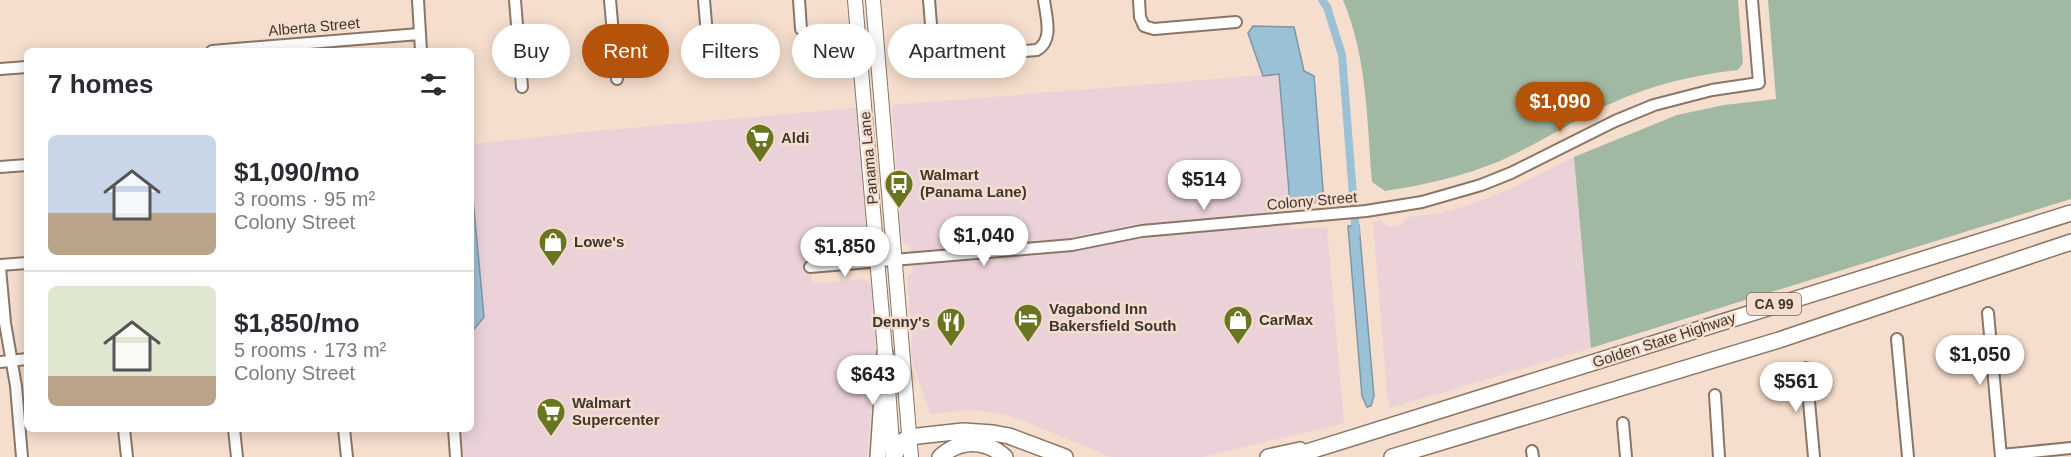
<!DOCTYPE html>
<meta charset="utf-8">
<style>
:root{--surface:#fff;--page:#f7f7f7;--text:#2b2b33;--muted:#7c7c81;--line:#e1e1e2;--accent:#b45309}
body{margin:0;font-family:Arial,sans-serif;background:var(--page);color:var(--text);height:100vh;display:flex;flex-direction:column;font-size:22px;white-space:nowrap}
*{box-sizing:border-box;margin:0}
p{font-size:20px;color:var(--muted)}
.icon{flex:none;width:33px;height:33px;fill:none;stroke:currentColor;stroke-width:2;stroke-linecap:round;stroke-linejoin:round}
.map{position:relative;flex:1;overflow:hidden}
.panel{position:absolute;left:24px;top:48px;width:450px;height:384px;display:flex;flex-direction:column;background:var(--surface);border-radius:9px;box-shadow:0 3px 15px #0003}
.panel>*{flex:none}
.banner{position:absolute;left:492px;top:24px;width:570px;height:54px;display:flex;gap:12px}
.price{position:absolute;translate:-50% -51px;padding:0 14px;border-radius:21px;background:#fff;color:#222;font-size:20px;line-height:39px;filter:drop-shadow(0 2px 3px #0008)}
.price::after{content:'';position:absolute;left:50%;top:36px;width:18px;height:14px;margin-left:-9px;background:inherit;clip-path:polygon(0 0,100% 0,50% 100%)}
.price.active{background:var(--accent);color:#fff}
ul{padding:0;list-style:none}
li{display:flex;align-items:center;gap:18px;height:150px;padding:0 24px}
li+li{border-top:2px solid var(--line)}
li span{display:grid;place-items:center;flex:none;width:168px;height:120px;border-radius:9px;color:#555}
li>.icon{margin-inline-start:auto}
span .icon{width:72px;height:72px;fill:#fffc;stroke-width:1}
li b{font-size:26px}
h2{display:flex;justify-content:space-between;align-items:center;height:72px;padding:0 24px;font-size:26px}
.pill{padding:0 21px;border-radius:27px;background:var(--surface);box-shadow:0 3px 15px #0003;font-size:21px;line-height:54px}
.pill.active{background:var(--accent);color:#fff}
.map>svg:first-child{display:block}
.commercial{fill:#ebd2d9}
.green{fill:#a1b8a2}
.water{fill:#9bc1d7;stroke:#7f97a5;stroke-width:1.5}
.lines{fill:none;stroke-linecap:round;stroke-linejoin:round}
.canal{stroke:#9bc1d7;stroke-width:8}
.minor-casing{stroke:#8a7666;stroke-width:14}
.major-casing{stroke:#8a7666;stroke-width:16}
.highway-casing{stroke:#8a7666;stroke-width:18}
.minor{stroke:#fff;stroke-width:10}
.major{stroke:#fff;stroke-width:14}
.highway{stroke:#fff;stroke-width:15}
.labels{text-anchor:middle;stroke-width:5;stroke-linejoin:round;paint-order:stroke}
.shield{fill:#f5decd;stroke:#76685e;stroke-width:1.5}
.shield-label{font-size:14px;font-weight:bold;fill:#3f362f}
.street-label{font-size:15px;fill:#3f362f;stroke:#f5decd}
.poi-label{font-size:15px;font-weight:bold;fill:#3f362f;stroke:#f5decd;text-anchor:start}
</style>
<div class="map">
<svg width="2071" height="457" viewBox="0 0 2071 457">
<rect width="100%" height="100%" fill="#f5decd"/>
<path class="commercial" d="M1279,74L1291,229L1327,227L1344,423L1203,457H1111L1022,420L998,413L969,410L930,414L911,357L912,332L907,279L908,276L913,272L910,246L906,245L901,237L892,105Z
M856,108L868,252L867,256L862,259L810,264L812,284L864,279L871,284L876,350L867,457H464L461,429H471V333L484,317L471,177V144L597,131Z
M1574,157L1591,348L1390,408L1387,394L1373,222L1381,221L1389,227L1402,225L1404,220L1409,217L1441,213L1478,202L1512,188Z"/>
<path class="green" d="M1343,0H1738L1743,63L1738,70C1694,75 1650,85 1610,104C1572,121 1538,144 1500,161C1463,176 1425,185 1385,191L1372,182C1367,121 1367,56 1343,0Z
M1768,0H2071V199L1591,348L1574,157L1677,115L1724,105L1776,99Z"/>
<path class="water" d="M1253,26L1294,27L1304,71L1314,76L1324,202L1290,204L1279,74L1263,76L1248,33Z
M471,177L484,317L471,333Z
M1359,225L1374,396L1371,406L1367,407L1362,396L1348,226Z"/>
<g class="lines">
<path class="canal" d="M1322,0L1327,7L1342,55L1356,234"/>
<g class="minor-casing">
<path id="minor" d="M418,0L421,51
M515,0L522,87
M610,0L617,79
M704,0L710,70
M799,0L801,29
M929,0L933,49L938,56L944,58L1037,50C1054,40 1046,17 1044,0
M1139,0L1140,17L1144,26L1154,29L1236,22
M212,51L419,34
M0,69L27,67
M0,167L27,165
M0,265L27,263
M810,267L1072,245L1142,231L1366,211L1422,202L1481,185L1511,173L1615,121L1654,105L1712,90L1759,83L1752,0
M0,268L5,323L16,386L22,457
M1988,313L2001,457
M1897,339L1908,457
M0,362L27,359
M1806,368L1814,457
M1715,395L1719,457
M1623,423L1626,457
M124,429L127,457
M234,429L237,457
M344,429L347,457
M454,429L456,457
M1532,451L1533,457
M2001,455L2071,448"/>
</g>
<g class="major-casing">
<path id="major" d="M855,0L886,363
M873,0L911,457
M888,388L893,457"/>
</g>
<g class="highway-casing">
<path id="highway" d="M878,457L885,353
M894,457L901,442L909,437L963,431L993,433L1009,436L1065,457
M940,457C960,439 985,439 1005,457
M1268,457L1300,450
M1291,457L2071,213
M1392,457L1779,340L2071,242"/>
</g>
<use href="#minor" class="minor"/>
<use href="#major" class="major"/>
<use href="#highway" class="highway"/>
</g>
<defs>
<g id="supermarket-pin" transform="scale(1.5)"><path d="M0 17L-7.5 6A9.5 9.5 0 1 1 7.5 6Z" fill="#6a751f" stroke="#f5decd"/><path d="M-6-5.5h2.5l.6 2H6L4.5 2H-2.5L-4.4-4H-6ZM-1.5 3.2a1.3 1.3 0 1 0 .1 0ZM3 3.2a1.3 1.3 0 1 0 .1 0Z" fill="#fff"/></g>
<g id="bus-pin" transform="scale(1.5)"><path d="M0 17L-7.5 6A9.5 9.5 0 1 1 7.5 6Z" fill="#6a751f" stroke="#f5decd"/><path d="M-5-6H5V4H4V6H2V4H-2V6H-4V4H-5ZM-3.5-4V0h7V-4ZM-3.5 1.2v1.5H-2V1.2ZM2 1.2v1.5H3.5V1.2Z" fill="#fff"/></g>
<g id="shop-pin" transform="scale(1.5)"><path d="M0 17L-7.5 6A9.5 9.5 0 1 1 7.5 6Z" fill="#6a751f" stroke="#f5decd"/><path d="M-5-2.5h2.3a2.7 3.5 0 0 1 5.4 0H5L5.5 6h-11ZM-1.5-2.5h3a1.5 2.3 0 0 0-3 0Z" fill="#fff"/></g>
<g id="hotel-pin" transform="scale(1.5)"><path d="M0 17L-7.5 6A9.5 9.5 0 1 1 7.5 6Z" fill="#6a751f" stroke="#f5decd"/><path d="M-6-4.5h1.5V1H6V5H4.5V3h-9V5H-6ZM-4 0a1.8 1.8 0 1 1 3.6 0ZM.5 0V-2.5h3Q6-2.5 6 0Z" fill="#fff"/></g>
<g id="restaurant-pin" transform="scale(1.5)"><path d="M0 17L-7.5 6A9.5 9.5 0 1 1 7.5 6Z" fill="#6a751f" stroke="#f5decd"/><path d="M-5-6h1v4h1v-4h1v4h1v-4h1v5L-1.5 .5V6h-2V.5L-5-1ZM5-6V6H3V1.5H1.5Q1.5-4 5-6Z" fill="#fff"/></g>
</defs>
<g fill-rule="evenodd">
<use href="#supermarket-pin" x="760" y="138"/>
<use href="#bus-pin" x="899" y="184"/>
<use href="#shop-pin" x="553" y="242"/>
<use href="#hotel-pin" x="1028" y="318"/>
<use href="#shop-pin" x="1238" y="320"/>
<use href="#restaurant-pin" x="951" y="322"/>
<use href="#supermarket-pin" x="551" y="412"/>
</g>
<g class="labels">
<rect class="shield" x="1747" y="293" width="54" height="22" rx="4.5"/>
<g class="shield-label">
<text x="1774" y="309">CA 99</text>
</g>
<g class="street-label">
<text transform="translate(314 27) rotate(-5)" y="5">Alberta Street</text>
<text transform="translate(869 158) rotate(-95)" y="5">Panama Lane</text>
<text transform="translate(1312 201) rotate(-5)" y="5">Colony Street</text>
<text transform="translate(1664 340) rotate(-18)" y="5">Golden State Highway</text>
</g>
<g class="poi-label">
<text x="781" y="143">Aldi</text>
<text x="920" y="180">Walmart<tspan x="920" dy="17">(Panama Lane)</tspan></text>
<text x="574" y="247">Lowe's</text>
<text x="1049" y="314">Vagabond Inn<tspan x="1049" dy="17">Bakersfield South</tspan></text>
<text x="1259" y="325">CarMax</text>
<text x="930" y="327" text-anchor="end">Denny's</text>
<text x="572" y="408">Walmart<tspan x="572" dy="17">Supercenter</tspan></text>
</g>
</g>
</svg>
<b class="price active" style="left:1560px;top:133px">$1,090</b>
<b class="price" style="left:1204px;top:211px">$514</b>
<b class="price" style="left:984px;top:267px">$1,040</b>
<b class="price" style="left:845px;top:278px">$1,850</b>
<b class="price" style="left:1980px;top:386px">$1,050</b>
<b class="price" style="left:873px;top:406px">$643</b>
<b class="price" style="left:1796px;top:413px">$561</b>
<div class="banner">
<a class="pill">Buy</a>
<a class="pill active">Rent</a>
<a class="pill">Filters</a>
<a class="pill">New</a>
<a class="pill">Apartment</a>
</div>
<section class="panel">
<h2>7 homes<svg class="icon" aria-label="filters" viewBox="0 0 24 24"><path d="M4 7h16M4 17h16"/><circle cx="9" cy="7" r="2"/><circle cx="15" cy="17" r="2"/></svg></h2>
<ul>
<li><span style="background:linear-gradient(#c9d6e8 65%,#b9a48a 0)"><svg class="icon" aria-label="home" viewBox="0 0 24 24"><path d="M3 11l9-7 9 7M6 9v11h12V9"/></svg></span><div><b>$1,090/mo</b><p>3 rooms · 95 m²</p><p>Colony Street</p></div></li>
<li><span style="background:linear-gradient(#dfe7d0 75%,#b9a48a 0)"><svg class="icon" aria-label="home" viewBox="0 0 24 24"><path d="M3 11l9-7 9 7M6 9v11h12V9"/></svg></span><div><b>$1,850/mo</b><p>5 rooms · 173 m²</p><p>Colony Street</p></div></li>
</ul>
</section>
</div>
